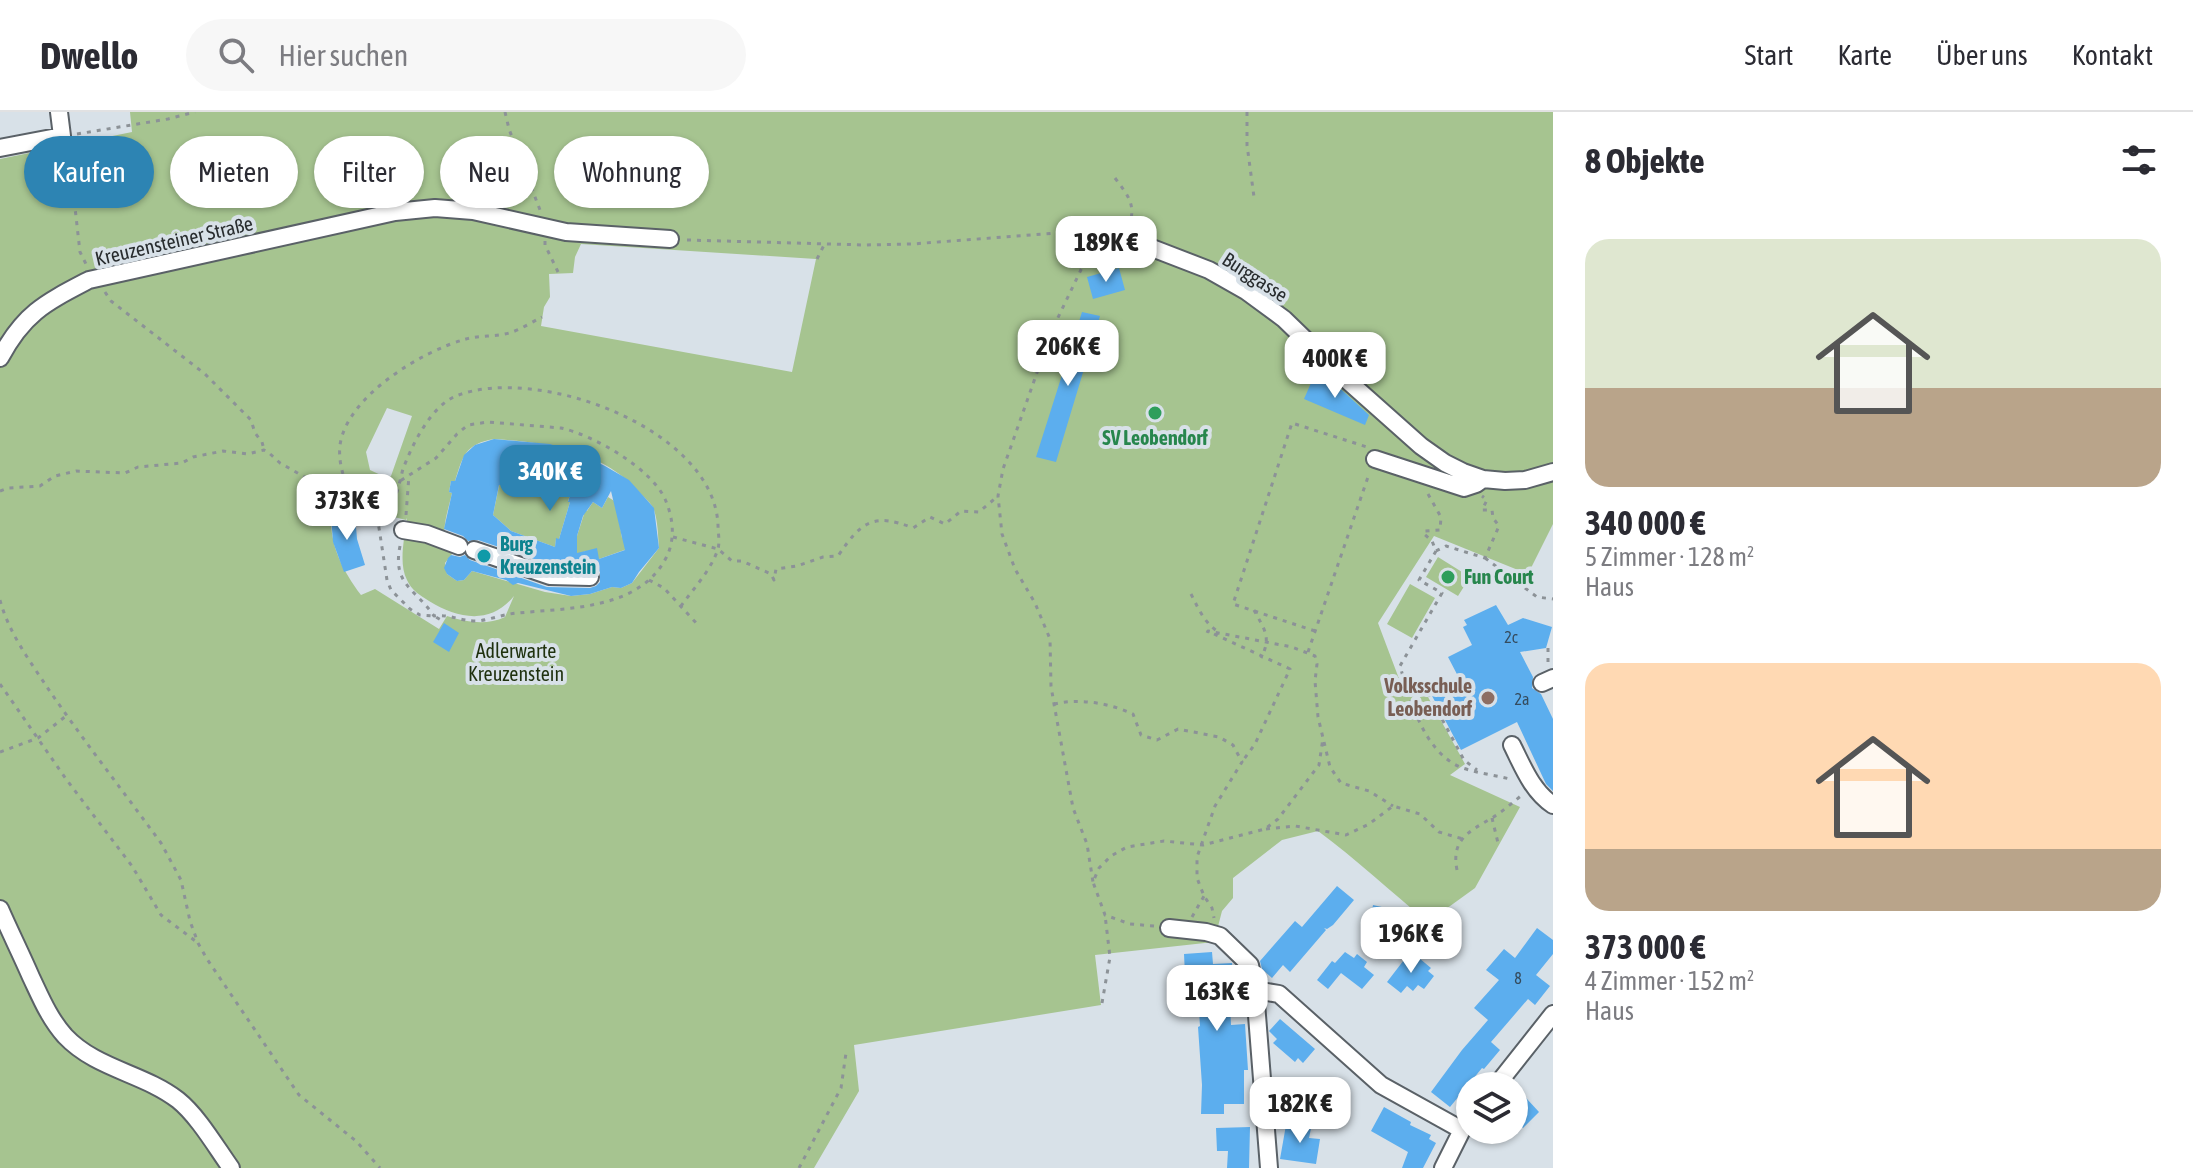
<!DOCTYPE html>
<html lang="de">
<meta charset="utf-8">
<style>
:root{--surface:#fff;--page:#f7f7f7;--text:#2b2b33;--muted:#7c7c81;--line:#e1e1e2;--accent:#2d84b3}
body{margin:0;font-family:"Asap Condensed",sans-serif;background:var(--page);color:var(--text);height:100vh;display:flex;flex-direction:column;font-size:30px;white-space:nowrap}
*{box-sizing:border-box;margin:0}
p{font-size:26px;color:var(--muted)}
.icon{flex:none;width:44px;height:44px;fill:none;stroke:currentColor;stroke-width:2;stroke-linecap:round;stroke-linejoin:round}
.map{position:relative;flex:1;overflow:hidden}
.side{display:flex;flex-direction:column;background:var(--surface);width:640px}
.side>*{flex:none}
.guide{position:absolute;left:24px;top:24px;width:760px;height:72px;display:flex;gap:16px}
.controls{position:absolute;left:1456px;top:960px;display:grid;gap:16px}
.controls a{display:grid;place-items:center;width:72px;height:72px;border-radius:50%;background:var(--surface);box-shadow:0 2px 6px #0004;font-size:40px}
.price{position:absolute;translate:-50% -68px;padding:0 18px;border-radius:16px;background:#fff;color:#222;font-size:26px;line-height:52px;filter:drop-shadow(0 2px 4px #0008)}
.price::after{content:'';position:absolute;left:50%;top:48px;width:24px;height:18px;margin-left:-12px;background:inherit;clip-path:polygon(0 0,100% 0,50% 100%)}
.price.current{background:var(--accent);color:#fff}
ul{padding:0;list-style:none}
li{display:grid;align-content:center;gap:16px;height:424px;padding:0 32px}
li span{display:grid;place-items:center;height:248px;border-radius:24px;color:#555}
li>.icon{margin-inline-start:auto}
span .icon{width:144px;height:144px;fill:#fffc;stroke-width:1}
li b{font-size:34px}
h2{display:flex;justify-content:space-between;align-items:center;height:96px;padding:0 32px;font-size:34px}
.pill{padding:0 28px;border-radius:36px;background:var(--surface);box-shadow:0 2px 6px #0004;font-size:28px;line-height:72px}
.pill.current{background:var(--accent);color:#fff}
header{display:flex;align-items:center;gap:48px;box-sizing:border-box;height:112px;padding:0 40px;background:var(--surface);border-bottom:2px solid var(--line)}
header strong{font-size:38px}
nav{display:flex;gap:44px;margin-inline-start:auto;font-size:28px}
.search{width:560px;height:72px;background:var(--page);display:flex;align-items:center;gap:20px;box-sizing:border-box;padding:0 28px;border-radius:44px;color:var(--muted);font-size:30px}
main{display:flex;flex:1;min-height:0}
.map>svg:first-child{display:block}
.green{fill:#a6c490;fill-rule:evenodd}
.building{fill:#5caeee;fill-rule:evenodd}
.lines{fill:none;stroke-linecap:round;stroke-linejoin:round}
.minor-casing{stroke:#5a6167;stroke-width:20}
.path{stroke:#8c9297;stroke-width:3;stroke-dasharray:4 6;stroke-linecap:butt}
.minor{stroke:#fff;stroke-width:16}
.leisure-dot{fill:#2e9e5b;stroke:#d8e1e8;stroke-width:3}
.culture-dot{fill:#0f9aa8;stroke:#d8e1e8;stroke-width:3}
.education-dot{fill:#8d6e63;stroke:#d8e1e8;stroke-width:3}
.labels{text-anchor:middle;stroke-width:8;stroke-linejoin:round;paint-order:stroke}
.number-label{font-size:16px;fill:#354c5e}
.street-label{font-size:20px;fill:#282c2e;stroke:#d8e1e8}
.leisure-label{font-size:20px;font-weight:bold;fill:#27864d;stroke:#d8e1e8}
.culture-label{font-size:20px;font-weight:bold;fill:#0d838f;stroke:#d8e1e8;text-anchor:start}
.park-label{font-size:20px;fill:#1f310e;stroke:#d8e1e8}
.education-label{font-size:20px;font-weight:bold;fill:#785e54;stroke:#d8e1e8;text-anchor:end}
</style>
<header>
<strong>Dwello</strong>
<div class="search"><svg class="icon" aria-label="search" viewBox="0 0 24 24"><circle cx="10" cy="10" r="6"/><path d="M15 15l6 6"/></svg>Hier suchen</div>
<nav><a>Start</a><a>Karte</a><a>Über uns</a><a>Kontakt</a></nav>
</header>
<main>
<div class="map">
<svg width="1553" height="1056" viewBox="0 0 1553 1056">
<rect width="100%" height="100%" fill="#d8e1e8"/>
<path class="green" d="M130,0H1553V412L1528,462L1434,424L1378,511L1401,572L1418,567L1465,652L1450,663L1520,695L1475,776L1428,810C1391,780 1356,747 1318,719L1282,728L1233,766V786L1222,799L1214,830L1095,843L1101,893L854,933L859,979L814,1056H0V47L132,20ZM581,132L816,147L792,260L541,214L544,195L550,185L549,162L573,161L575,145ZM387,296L412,304L391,364L387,366L370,358L366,340ZM494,327C544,330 603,339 638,379C643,385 652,391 654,398C658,410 658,424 659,436L632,471L621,476L612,475L590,482L571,484L545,480L472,459L464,468L457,469L447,462L445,451L452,442C437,426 448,400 452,381L449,380L451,369H455C463,344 465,332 494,327ZM356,375L385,392L390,404L406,408L407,406C405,424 398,451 407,468C411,478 421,484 429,489C458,507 491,513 514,484L505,505C486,514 466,510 447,504L439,517L375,477L361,483C341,456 329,432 331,397Z
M500,369L548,376L570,383L568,389L570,390L559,427H556L555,435L511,419L493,403Z
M608,385L616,390L622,426L635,423L627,437L599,447L584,439L581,459H577V424L585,399H587L593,390L602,396Z
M1438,445L1470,465L1458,484L1426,465Z
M1410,472L1435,486L1412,526L1387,512Z"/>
<path class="building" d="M1119,156L1125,178L1093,187L1087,165Z
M1082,200L1100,204L1056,350L1036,345Z
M1314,264L1332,269L1369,303L1365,313L1304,287Z
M494,327L550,332L583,343L605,354L629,368L654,396L659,436L639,460L632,471L621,476L612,475L590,482L571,484L518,471L513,473L506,468L472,459L464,468L457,469L447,462L444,456L448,446L451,443L460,445L465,443L470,448L547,475L590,476L596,474L600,470V460L595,455L552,453L478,428L468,429L463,424L444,417L452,381L449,380L451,369H455L464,343L475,333ZM499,373L534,374L570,383L568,390H570L559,427L556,426L555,435L511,419L493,403ZM611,379L625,438L599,447L597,436L577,441V424L583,404L593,390L602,396Z
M355,402L357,427L365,453L344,460L333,430L331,404Z
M1496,493L1508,513L1523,506L1552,515L1546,536L1520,540L1533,565L1532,576L1541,582L1553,607V679L1546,672L1517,610L1461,638L1431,582L1460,568L1448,545L1472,533L1463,515L1467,513L1464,508Z
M444,511L459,521L449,540L433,530Z
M1337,774L1354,788L1333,813L1327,817L1324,816L1326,818L1290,860L1283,853L1272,866L1262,857L1260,849L1295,809L1302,815Z
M1373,793L1395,798L1388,830L1367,825Z
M1537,816L1553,828V842L1536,863L1550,874L1535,893L1528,887L1491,930L1500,938L1484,957L1482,956L1450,995L1431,980L1462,938L1488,908L1474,896L1499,868L1486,858L1504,837L1515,846Z
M1212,840L1213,852L1232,851L1234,888L1230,889L1231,913L1245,912L1248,958H1244V992H1224V1002H1201L1202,973L1198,915L1200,914L1198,884L1186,885L1184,842Z
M1345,840L1354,846L1357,842L1367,850L1364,855L1374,863L1362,877L1341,861L1328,877L1317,868L1332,849L1335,851Z
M1407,844L1416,850L1419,846L1431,856L1428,859L1434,864L1424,877L1418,873L1413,879L1407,874L1401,881L1387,870Z
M1280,907L1315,937L1303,951L1298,946L1295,950L1273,931L1277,927L1269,919Z
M1514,973L1539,1000L1523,1016L1514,1007Z
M1384,995L1411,1010L1410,1013L1431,1023L1429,1027L1436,1031L1423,1056H1402L1408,1040L1371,1019Z
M1312,1012L1309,1026L1320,1027L1316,1052L1280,1047L1286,1013Z
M1250,1015L1249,1056H1227L1228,1039H1217L1216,1016Z"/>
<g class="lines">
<g class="minor-casing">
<path id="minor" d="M0,36L62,24L59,0
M1074,121L1126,126L1209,158L1246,179L1284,207L1349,270L1421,334L1445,351L1463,360L1483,367L1505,369L1525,368L1553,360
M0,246C24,201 45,191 89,168L395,100L435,96L473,99L566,120L670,127
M1375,347L1464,376L1476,372L1483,367
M403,418L427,422L459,434
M474,438L550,464L590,465
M1542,571L1553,566
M1512,633C1523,655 1532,679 1553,693
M0,797C10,820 21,842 31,865C41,886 49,906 65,924C96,957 143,961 178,988C198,1004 216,1035 231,1056
M1169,816L1206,820L1220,824L1250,853L1255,878
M1496,974L1553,902
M1269,1056L1255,878L1279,882L1381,973L1462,1018
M1443,1056L1462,1018L1470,1008"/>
</g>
<path class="path" d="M505,0L509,17L540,98
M1247,0V33L1254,85
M77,22L168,7L195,0
M66,40L73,78L80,140L87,154
M1115,66C1126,81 1136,91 1130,111
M687,128L865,133L912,132L1058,121
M545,129V133L559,162
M1090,139L1052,218L1003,357L998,384L1002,422L1015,457L1035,491L1050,527L1051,574L1054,592L1073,696L1087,732L1093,770
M817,147L824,133
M105,180L111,189L205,262L251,308L255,321L262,330L264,338
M387,366L377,403L387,468L391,478L410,497L420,503L434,504L443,509
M0,379L8,376L40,374L55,364L76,359L125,361L138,355L182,351L193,345L223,339L248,342L264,338L268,340L280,351L322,375L341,382L349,381L377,403
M349,381C344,365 338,351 340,333C347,284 422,239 466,227C480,223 495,225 509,221C520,218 532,210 542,205
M1428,382L1441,405L1440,418L1424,419V422L1432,429L1436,439L1446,434L1485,446L1499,414L1493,406L1492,398H1482L1487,388L1482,384
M377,403C381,400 388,396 391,391C398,383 400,367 403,357C412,333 431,294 456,284C536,252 714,316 718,413C718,421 720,429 718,437C711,458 694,476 681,494
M406,403L409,363
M673,425L718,437L732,449H742L771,462L774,468L776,457L797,454L823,445L838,444C861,410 873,400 913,416L930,405L945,412L961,399L979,400L998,384
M400,434C392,473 416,477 434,504C450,502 460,509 476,509C490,508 503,502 518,501C568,496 639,498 666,446C676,427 673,405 665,387C651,356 593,323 561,316L488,310L468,313L457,322L436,346L400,369
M1436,439L1419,468L1442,481L1400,554C1410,589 1424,639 1460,655C1476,661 1494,663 1510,667
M1485,446L1537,485L1553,487
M649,468L664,476L698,513
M1191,482C1199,498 1205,512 1220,521
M0,488C8,519 29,548 47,575C83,628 123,679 161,731L181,768L190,809L198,831L207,847L299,983L356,1029L380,1056
M1254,498C1264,517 1272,525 1261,546
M1315,519L1233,492L1292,311L1367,335
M1214,522L1290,557L1255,632L1242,650
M1548,536V552
M1308,540L1369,362
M0,572L66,667L132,754L161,803L198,831
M1428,581L1464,648L1477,658
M1054,592C1079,586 1109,591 1133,602L1141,623L1157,628L1178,617L1219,625L1233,633L1242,650L1215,694L1197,745V766L1204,784L1212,796L1214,806
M1324,630L1330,655L1341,671L1369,679L1393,694
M0,640L38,626L66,604
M1492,706L1498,731
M1266,717L1295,714L1346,723L1369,712L1393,694L1420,702L1439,720L1463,727
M1457,758C1451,728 1468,720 1492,706C1502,700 1512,691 1522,683
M1192,805L1204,784
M1154,814L1130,812L1105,803L1093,770L1099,756L1111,744L1127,735L1164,729L1203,733L1265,717L1278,707L1319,653L1323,626L1318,605L1315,569L1317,552L1315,544L1292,535L1208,519L1207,521
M1102,891L1110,845L1105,803
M799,1056L841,976L846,941"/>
<use href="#minor" class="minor"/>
</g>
<g class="leisure-dot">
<circle cx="1155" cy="301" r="8"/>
<circle cx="1448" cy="465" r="8"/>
</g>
<circle class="culture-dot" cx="484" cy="444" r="8"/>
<circle class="education-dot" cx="1488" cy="586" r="8"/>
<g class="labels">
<g class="number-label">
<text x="1511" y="531">2c</text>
<text x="1522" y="593">2a</text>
<text x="1518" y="872">8</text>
</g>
<g class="street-label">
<text transform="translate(174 129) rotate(-13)" y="7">Kreuzensteiner Straße</text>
<text transform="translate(1255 165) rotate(33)" y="7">Burggasse</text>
</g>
<g class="leisure-label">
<text x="1155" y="333">SV Leobendorf</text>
<text x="1464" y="472" text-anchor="start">Fun Court</text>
</g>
<g class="culture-label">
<text x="500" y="439">Burg<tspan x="500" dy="23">Kreuzenstein</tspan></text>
</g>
<g class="park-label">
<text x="516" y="546">Adlerwarte<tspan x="516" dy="23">Kreuzenstein</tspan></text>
</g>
<g class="education-label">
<text x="1472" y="581">Volksschule<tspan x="1472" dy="23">Leobendorf</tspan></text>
</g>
</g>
</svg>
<div class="controls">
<a><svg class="icon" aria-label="layers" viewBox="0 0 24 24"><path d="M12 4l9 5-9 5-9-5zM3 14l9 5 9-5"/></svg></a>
</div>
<b class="price" style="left:1106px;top:172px">189K €</b>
<b class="price" style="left:1068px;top:276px">206K €</b>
<b class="price" style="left:1335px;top:288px">400K €</b>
<b class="price current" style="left:550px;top:401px">340K €</b>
<b class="price" style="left:347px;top:430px">373K €</b>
<b class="price" style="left:1411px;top:863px">196K €</b>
<b class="price" style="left:1217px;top:921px">163K €</b>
<b class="price" style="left:1300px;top:1033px">182K €</b>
<div class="guide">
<a class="pill current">Kaufen</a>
<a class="pill">Mieten</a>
<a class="pill">Filter</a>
<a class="pill">Neu</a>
<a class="pill">Wohnung</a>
</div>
</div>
<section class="side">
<h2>8 Objekte<svg class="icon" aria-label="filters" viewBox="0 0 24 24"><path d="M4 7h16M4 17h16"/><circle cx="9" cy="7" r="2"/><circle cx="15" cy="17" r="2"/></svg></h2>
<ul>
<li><span style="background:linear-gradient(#dfe7d0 60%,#b9a48a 0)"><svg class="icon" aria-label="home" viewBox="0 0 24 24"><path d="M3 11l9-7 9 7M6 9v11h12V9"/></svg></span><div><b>340 000 €</b><p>5 Zimmer · 128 m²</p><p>Haus</p></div></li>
<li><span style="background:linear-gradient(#ffd9b3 75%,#b9a48a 0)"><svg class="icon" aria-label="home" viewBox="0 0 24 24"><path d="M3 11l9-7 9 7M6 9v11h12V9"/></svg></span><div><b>373 000 €</b><p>4 Zimmer · 152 m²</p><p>Haus</p></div></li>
</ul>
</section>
</main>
